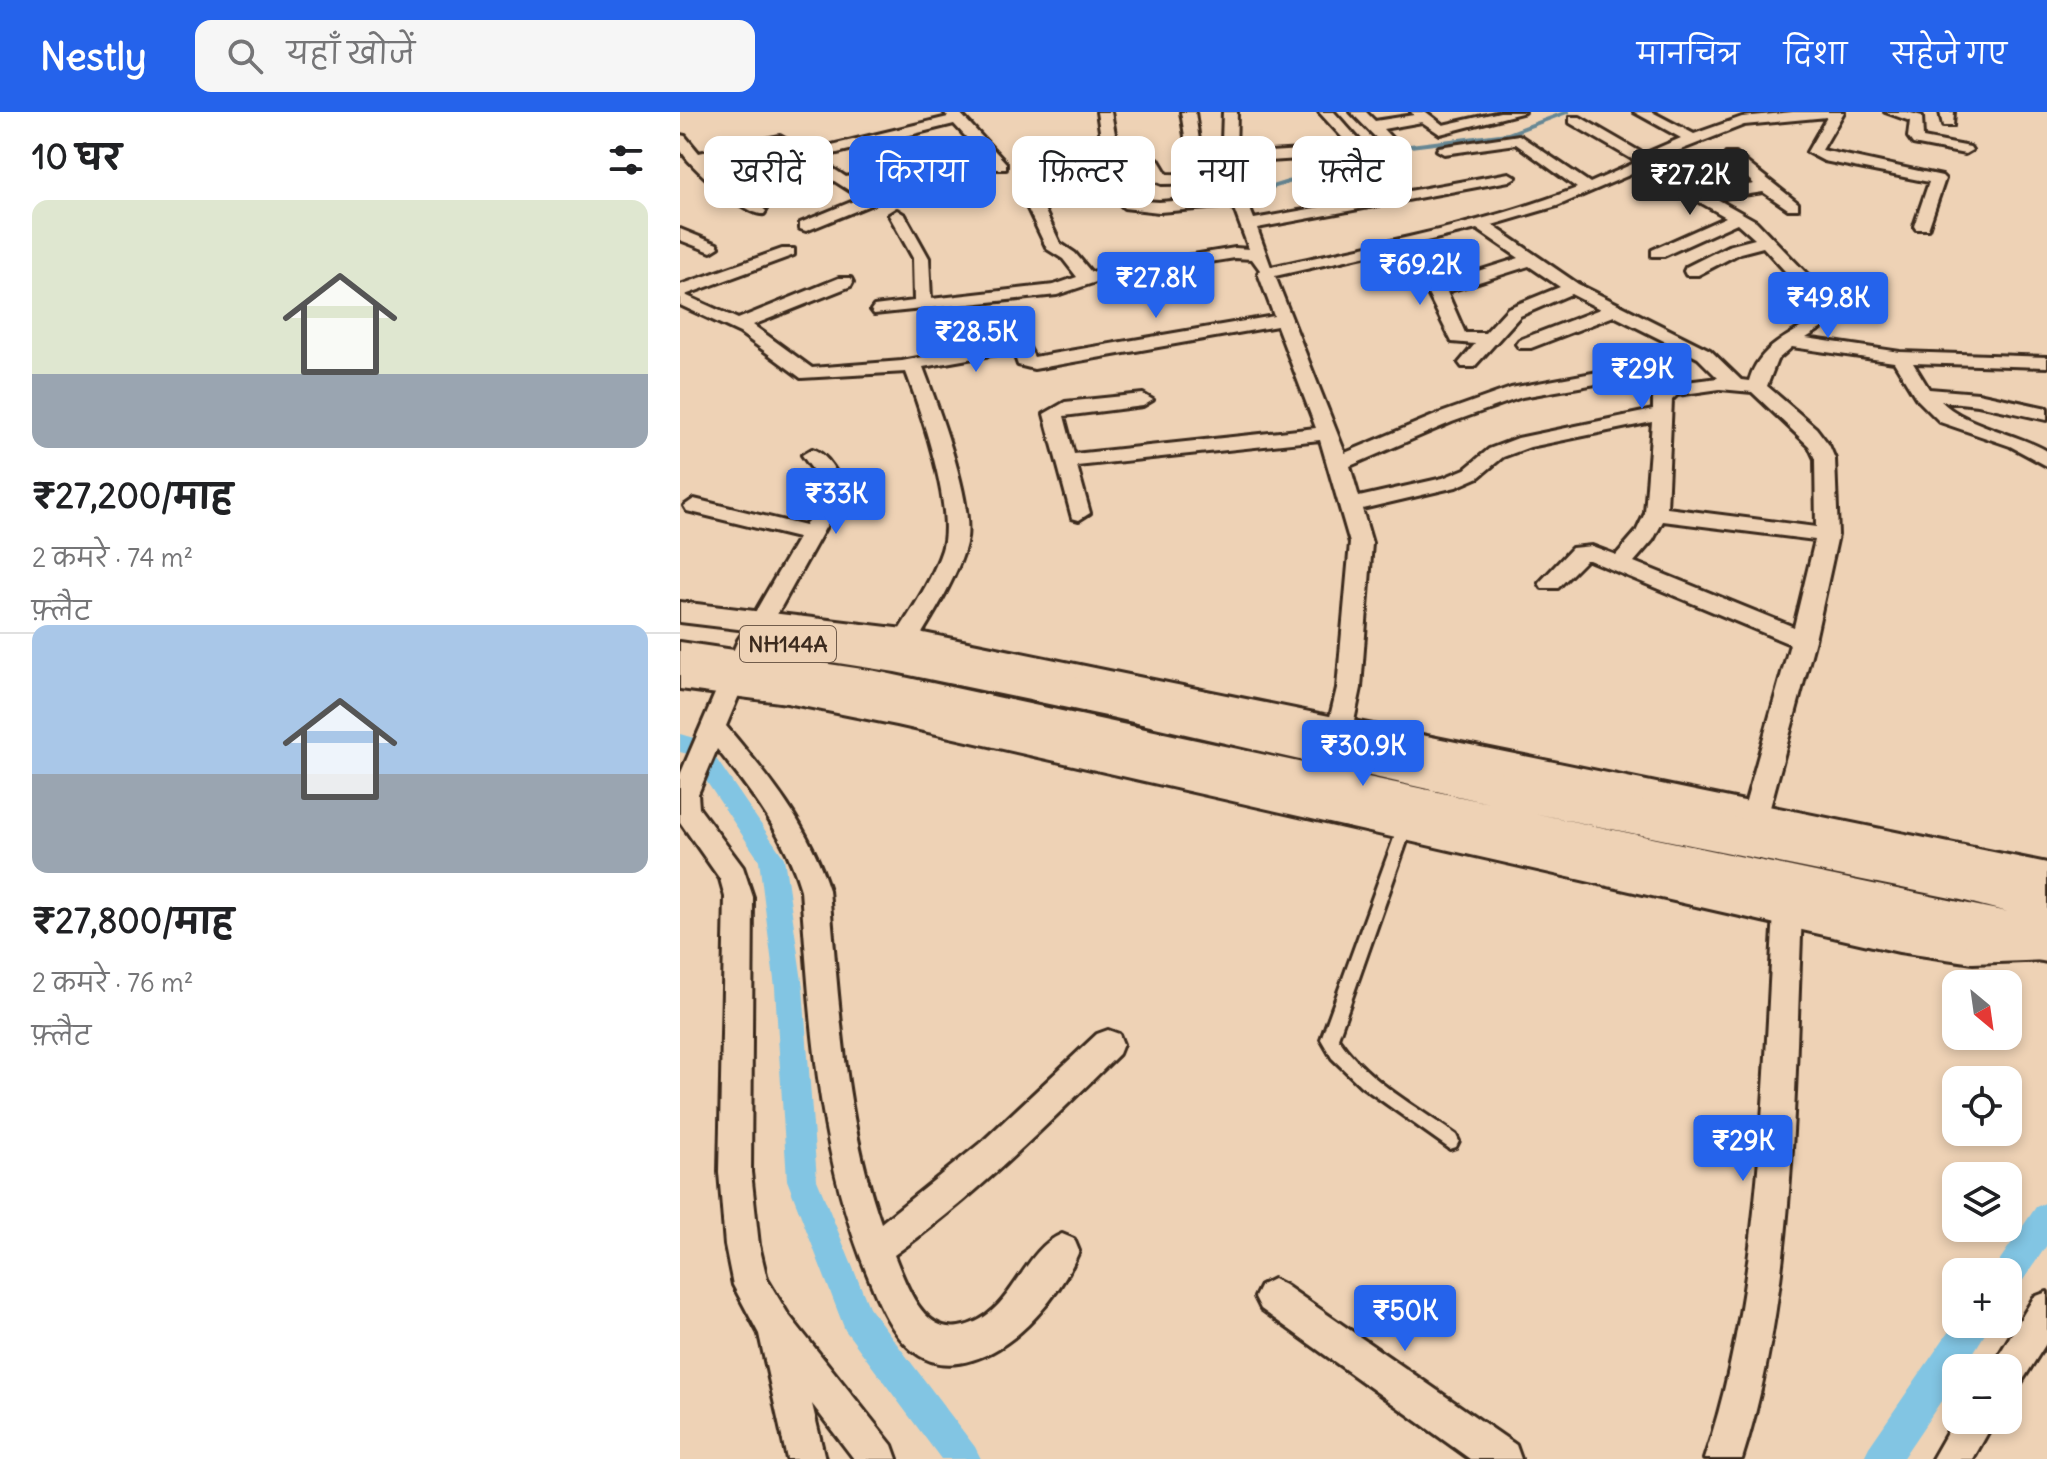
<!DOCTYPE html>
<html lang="hi">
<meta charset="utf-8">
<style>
:root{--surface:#fff;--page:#f6f6f6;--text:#202124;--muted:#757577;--line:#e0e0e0;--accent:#2563eb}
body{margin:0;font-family:Delius,"Playpen Sans Deva",sans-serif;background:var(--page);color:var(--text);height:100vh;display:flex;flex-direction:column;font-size:30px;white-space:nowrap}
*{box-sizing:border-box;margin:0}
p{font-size:26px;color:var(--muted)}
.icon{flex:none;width:44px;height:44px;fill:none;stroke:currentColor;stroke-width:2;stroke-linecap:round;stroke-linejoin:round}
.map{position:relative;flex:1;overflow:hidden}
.drawer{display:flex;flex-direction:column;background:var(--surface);width:680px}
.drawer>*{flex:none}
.top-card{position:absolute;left:24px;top:24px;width:760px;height:72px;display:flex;gap:16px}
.needle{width:52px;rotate:151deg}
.tools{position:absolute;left:1262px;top:858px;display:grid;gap:16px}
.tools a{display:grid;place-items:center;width:80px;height:80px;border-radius:16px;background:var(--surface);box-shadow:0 4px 12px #0003;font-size:40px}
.price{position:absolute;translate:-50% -68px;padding:0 18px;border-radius:8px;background:var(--accent);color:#fff;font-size:26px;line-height:52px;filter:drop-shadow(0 2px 4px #0008)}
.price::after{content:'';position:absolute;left:50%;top:48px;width:24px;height:18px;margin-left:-12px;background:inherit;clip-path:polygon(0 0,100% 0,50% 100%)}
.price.current{background:#222;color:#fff}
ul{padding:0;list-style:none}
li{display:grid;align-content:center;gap:16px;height:424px;padding:0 32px}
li+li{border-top:2px solid var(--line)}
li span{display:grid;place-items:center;height:248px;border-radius:16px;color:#555}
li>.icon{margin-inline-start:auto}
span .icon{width:144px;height:144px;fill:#fffc;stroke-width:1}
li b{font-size:34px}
h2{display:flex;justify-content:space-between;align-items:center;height:96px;padding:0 32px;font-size:34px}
.pill{padding:0 28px;border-radius:16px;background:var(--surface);box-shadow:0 4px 12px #0003;font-size:28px;line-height:72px}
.pill.current{background:var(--accent);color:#fff}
header{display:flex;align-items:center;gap:48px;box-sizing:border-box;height:112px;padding:0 40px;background:var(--accent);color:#fff}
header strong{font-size:38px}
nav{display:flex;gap:44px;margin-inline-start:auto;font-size:28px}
.search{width:560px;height:72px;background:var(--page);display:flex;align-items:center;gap:20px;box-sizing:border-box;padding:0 28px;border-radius:16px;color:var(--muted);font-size:30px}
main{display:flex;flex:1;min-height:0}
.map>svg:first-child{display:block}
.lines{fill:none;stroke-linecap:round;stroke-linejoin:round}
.stream{stroke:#668794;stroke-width:4}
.canal{fill:#82c5e3;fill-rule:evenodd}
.service-casing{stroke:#3b2a1e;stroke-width:6}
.minor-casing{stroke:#3b2a1e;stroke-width:6}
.tertiary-casing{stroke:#3b2a1e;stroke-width:6}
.trunk-casing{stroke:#3b2a1e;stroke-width:6}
.service{fill:#eed2b5;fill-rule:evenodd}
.minor{fill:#eed2b5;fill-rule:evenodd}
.tertiary{fill:#eed2b5;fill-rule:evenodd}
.trunk{fill:#eed2b5;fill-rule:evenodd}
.labels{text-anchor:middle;stroke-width:6;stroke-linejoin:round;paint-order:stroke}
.shield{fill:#eed2b5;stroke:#715c4b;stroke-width:2}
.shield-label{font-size:22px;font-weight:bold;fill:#3b2a1e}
</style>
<header>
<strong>Nestly</strong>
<div class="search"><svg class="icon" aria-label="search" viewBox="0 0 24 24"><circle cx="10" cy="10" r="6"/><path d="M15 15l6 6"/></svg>यहाँ खोजें</div>
<nav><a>मानचित्र</a><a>दिशा</a><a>सहेजे गए</a></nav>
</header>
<main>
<section class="drawer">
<h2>10 घर<svg class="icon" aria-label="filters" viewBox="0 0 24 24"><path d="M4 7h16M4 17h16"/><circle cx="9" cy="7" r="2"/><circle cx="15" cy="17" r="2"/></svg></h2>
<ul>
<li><span style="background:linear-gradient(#dfe7d0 70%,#9aa5b1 0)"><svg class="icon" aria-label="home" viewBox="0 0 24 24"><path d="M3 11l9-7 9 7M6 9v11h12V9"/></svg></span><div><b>₹27,200/माह</b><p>2 कमरे · 74 m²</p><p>फ़्लैट</p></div></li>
<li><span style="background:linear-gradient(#a9c7e8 60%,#9aa5b1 0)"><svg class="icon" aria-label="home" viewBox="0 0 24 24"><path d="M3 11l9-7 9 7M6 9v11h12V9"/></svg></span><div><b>₹27,800/माह</b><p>2 कमरे · 76 m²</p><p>फ़्लैट</p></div></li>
</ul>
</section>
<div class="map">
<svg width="1367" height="1347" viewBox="0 0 1367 1347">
<rect width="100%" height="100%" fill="#eed2b5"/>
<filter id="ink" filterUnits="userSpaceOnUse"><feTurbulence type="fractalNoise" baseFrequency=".0125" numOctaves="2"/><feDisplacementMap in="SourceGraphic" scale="16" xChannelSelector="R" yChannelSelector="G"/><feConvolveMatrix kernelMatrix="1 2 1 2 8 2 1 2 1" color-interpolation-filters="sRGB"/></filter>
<g filter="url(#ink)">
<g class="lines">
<path class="stream" d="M592,75L722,35L828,22L887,0"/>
<path class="canal" d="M0,622L24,629L104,746L123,876L137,1068L189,1195L295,1335L301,1347H261L165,1218L107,1068L95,876L79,748L8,642L0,640Z
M1367,1090V1133L1339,1174L1328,1179V1160H1313L1317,1152L1356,1095Z
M1276,1209V1212H1311L1284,1256H1276V1267L1222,1347H1183L1189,1335Z"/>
<g class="service-casing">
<path id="service" d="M725,709L730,711L732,715L658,926C686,968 736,994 776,1023L779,1029L776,1035L770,1037L681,974L652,946L641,927L718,715L720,711Z"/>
</g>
<g class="minor-casing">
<path id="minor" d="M264,0H279L326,51V57H316L304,44L178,72L199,85L195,91L126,119L120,117V111L181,86L98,33L26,48L86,99L84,102C68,105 5,52 0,36C0,32 0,27 0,23L5,24L19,41L100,24L127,39L268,5ZM274,12L297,37L166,65L137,46Z
M417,0H431L439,44L478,47L487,62L556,63L574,107L829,61L836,65L829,69L577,116L591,155C693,132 799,114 897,76L836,32L764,42L757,38L759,35L839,23L910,71L957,50L890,11V5H900L964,42L1001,26L954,0H972L1014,22L1062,5L1113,0H1164L1142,38L1262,64L1265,67L1248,117H1236L1234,114L1249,70L1144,49L1127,40L1147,5L1064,13L975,48L1004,59L1013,74L1024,80L1074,72L1044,45L1046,42H1056L1118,91V97H1108L1083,80L1037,87L1076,109L1127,162L1166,194L1153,209L1126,226L1220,240L1367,245V255L1233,251L1249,277L1298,281L1367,296V308L1298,293L1261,289C1286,314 1334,320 1367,339V354L1330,334L1260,310L1236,286L1214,250L1112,235L1097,248L1087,274L1136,316L1149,333L1155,347L1158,423L1135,528L1088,703L1084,710L1075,714L1066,710L1062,703L1110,532L909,448H906L878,476H862L859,471L892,436L912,434L936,443L956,420L965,401L972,310L850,335L823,345L799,365L776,375L682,397L692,431L681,576L668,638L664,645L655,648L646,645L642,638L657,576L670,431L640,328L397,354L410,401L399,408L392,406L364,302L385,290L463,282L473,288L463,294L384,304L394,342L636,316L597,214L354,257L338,253L333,239L243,255C258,295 292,385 287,426C282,461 242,521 223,552L215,554L207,552L203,546C222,510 249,477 262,438C275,398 241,300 226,260L121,266L60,221L0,193V173L102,137H114V143L5,183L58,207L159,166H171L173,170L171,174L73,213L132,256L222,249L335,228L347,232L354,245L594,204L578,161L580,158L572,147L555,146L428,166L377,183L194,202L191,198L194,194L234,189L233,146L209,103L217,98L225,103L249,146L251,187L374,173L397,165L383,147L367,137L348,97L356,92L364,97L380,131L395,141L411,160L555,136L569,137L553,94L479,100L444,96L441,93L449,88L479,90L550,85L545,71L482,72L477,70L468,54L430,51L424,44ZM968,55L993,65L1002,80L1046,105L972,138V144H984L1057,111L1075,127L1048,134L1006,155L1004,159L1006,163H1018L1060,141L1083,135L1115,170L1147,195C1121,223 1081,227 1069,269L1061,268L1030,238L898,172L812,113L877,94ZM797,117L839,146L763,170L755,154L739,151L708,153L704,139ZM688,143L696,162H742L746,178L772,230L795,232L779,251L782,255H794L840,204L891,182L920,197L839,228L836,232L839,236H851L934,204L1018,246L1038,266L1006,270L987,255L967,251L831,276L758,302L665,341L595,164ZM849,154L880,175L828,196L805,221H785L767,180ZM967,263L974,264L987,273L973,287V298L838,326L809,337L785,357L763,366L679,385L670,354L772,310L842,285ZM1040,277L1072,280L1129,334L1135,347L1136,415L987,396L992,288L997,283ZM983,409L1135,428L1114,515L954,450L973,428Z
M501,0H515L519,29L542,30L543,0H557L556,42L671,35L639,0H654L689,39L682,43L556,51L549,55L542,51V39L507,36Z
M671,0H686L695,9L734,3L731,0H746L763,13L820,0H845L760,22L742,10L703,17L719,34L712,38L707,37Z
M1205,0H1227L1242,4L1243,26L1290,35L1292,38L1285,42L1233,32L1228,25L1230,9Z
M1260,0H1274L1273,14H1263Z
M0,117L37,132L39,135L31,140L0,128Z
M132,337C147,341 163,367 164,382L90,515H74L70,509L118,426L7,399L4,394L14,387L125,414C148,374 148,380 122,343Z
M70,520L78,522L82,528L46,614C89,665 129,713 149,778C159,890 164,1004 201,1111L304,1028L417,922L428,918L439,922L443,932L439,942C367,1013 296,1084 214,1143C226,1172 242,1221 279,1215C332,1207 340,1139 382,1122L394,1127L399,1139C381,1182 338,1235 292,1248C231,1267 206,1210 188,1164C137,1040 131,910 121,778C105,723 72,681 37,637L18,682L19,696L63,755L73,785L71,1060L79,1133L87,1167L108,1202L212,1333L217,1347H174L132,1292L145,1347H107L79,1222L53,1173L45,1133L39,1060L45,785L40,767L0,710V663L58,528L62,522Z
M1108,789L1118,793L1122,801C1114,976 1116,1181 1062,1347H1024C1081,1181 1083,976 1094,801L1098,793Z
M593,1167L605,1173L836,1333L841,1347H790L581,1197L575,1185L581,1173Z
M1367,1180V1230L1341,1271L1328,1276V1256H1311L1354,1185Z
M1276,1305V1308H1315L1293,1347H1252Z"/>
</g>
<g class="tertiary-casing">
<path id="tertiary" d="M0,490L224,517L1367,751V779L224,537L0,510Z
M0,555L107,569L217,591L1219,810L1293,820L1367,818V848L1293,851L1219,840L217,613L107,591L0,577Z"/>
</g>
<g class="trunk-casing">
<path id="trunk" d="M153,524C379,552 607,616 830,662C1009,699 1189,728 1367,770V850L1110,796L196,589L0,558V530L196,559L809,691L431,605L215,560L139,548L133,538L139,528ZM853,701L1281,788L1327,800Z"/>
</g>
<use href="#service" class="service"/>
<use href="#minor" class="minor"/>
<use href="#tertiary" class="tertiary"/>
<use href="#trunk" class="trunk"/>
</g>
</g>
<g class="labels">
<rect class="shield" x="60" y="514" width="96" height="36" rx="6"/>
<g class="shield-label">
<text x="108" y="540">NH144A</text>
</g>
</g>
</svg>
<div class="tools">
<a><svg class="needle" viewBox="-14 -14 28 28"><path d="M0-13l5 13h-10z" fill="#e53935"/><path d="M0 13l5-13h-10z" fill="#757577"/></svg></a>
<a><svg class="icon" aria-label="locate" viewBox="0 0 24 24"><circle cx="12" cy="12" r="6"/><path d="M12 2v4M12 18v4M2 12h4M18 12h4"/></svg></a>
<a><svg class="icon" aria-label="layers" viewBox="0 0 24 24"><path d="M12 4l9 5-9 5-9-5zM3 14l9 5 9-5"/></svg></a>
<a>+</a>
<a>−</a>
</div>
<b class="price current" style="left:1010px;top:105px">₹27.2K</b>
<b class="price" style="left:740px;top:195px">₹69.2K</b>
<b class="price" style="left:476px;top:208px">₹27.8K</b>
<b class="price" style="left:1148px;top:228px">₹49.8K</b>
<b class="price" style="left:296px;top:262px">₹28.5K</b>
<b class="price" style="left:962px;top:299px">₹29K</b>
<b class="price" style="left:156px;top:424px">₹33K</b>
<b class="price" style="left:683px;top:676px">₹30.9K</b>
<b class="price" style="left:1063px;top:1071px">₹29K</b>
<b class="price" style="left:725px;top:1241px">₹50K</b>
<div class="top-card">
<a class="pill">खरीदें</a>
<a class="pill current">किराया</a>
<a class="pill">फ़िल्टर</a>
<a class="pill">नया</a>
<a class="pill">फ़्लैट</a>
</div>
</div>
</main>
